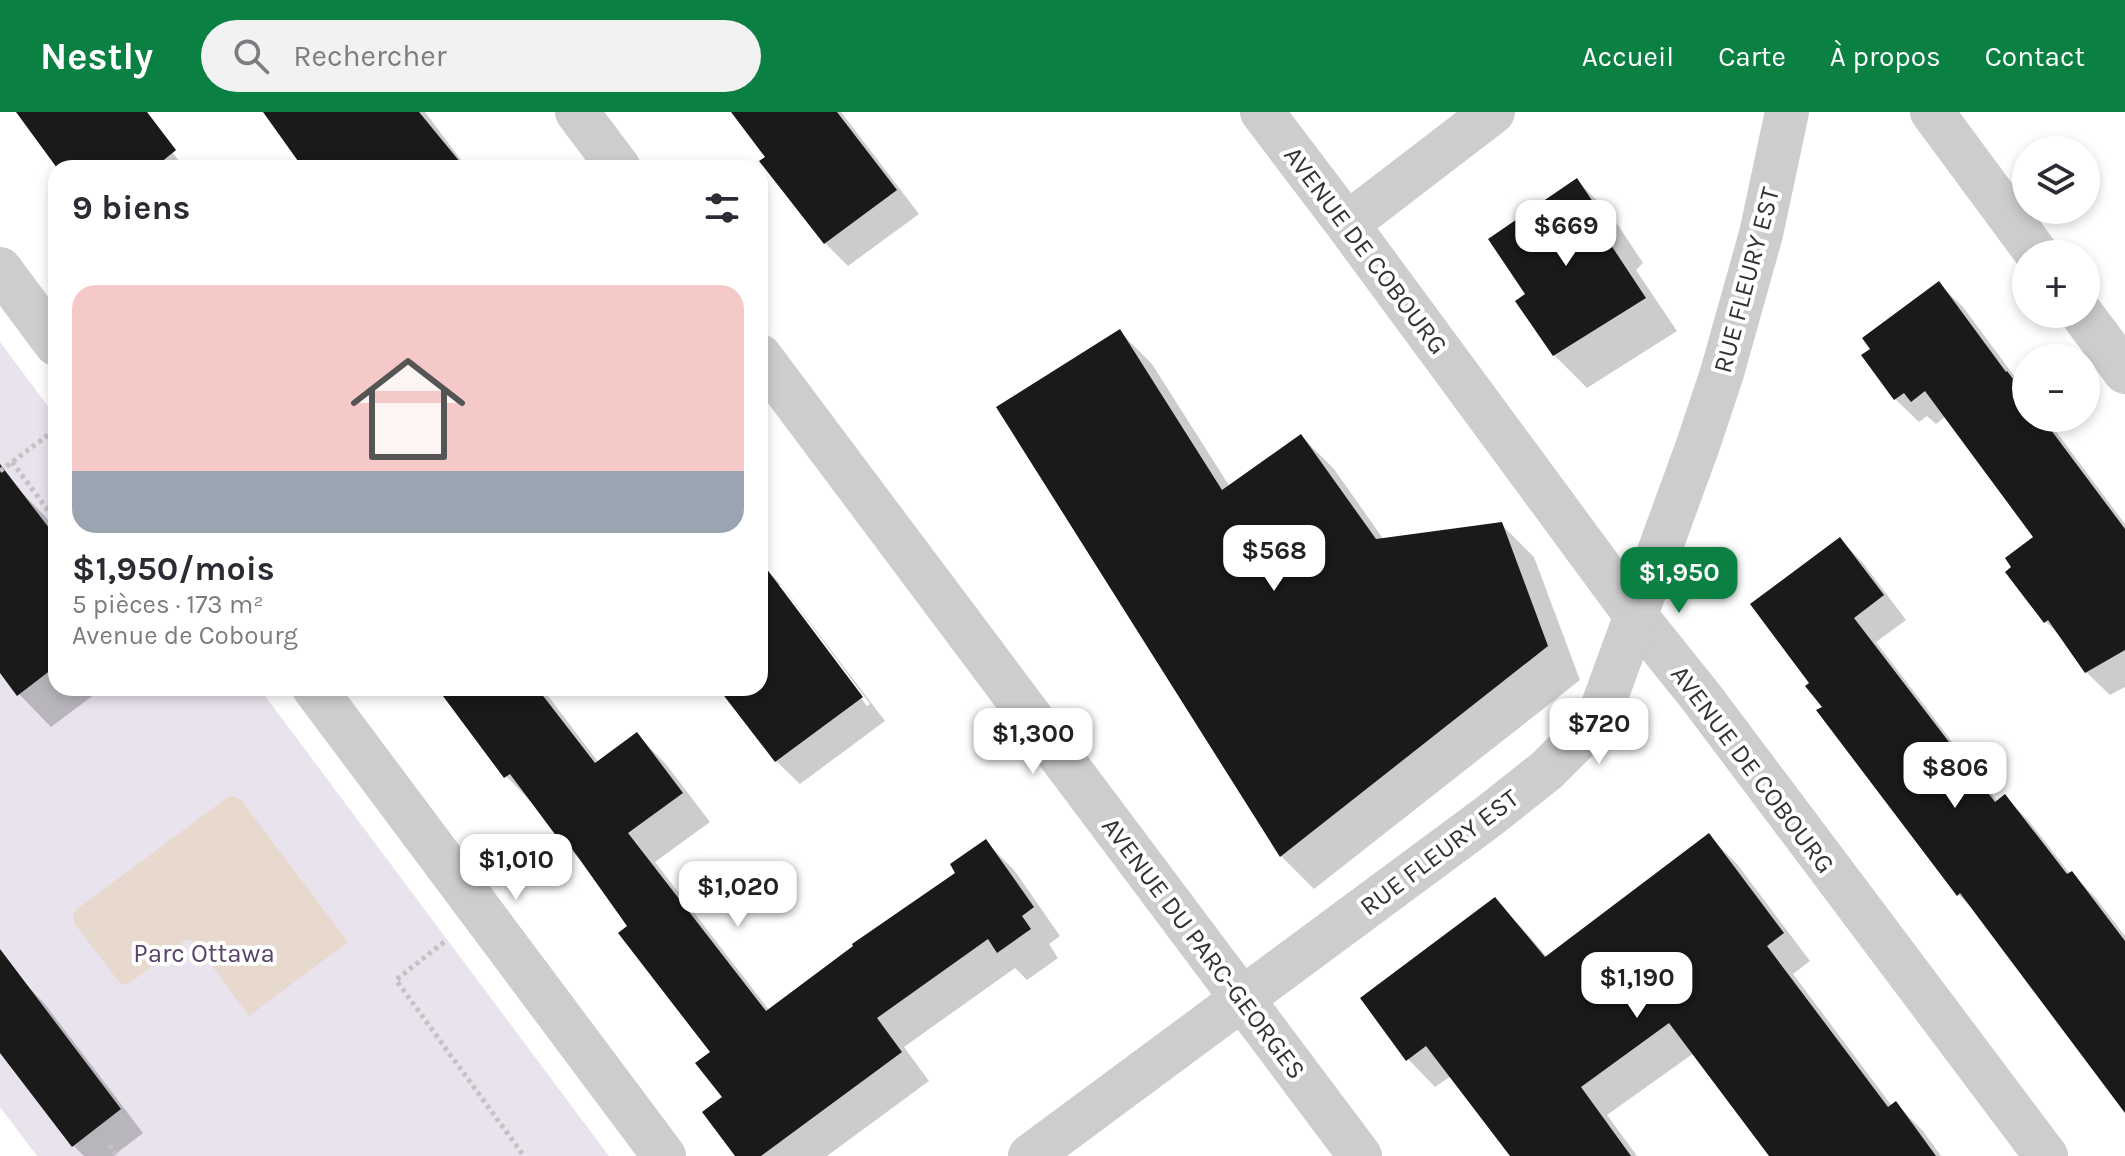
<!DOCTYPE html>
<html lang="fr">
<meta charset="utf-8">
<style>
:root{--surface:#fff;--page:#f2f2f3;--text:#2b2b33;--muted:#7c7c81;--accent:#0b8043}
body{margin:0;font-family:Karla,sans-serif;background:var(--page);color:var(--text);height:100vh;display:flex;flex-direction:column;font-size:30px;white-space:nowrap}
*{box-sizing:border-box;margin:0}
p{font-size:26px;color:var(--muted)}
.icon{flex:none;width:44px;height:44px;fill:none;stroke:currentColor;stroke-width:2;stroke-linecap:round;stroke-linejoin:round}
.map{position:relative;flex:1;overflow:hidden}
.details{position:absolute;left:48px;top:48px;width:720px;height:536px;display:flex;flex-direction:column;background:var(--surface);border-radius:24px;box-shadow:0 4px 12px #0003}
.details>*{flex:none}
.controls{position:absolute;left:2012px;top:24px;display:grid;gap:16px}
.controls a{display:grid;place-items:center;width:88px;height:88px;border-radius:50%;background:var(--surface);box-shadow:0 4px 12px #0003;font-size:40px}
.price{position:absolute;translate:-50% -68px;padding:0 18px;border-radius:16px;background:#fff;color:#222;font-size:26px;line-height:52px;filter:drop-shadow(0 2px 4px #0008)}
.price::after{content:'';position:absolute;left:50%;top:48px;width:24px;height:18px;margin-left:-12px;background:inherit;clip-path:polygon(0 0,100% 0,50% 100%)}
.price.on{background:var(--accent);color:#fff}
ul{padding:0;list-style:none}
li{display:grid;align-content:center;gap:16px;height:424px;padding:0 24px}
li span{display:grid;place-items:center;height:248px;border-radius:24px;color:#555}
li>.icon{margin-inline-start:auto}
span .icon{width:144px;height:144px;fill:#fffc;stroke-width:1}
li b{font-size:34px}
h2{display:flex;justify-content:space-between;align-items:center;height:96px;padding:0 24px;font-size:34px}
header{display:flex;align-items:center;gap:48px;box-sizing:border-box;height:112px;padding:0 40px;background:var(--accent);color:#fff}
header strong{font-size:38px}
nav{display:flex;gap:44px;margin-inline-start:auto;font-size:28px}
.search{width:560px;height:72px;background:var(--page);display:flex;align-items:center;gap:20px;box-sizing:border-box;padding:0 28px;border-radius:44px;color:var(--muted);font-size:30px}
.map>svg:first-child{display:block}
.green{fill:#e8e3ed}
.water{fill:#e8d9cf}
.shadow{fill:#0003;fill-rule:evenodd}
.building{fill:#1a1a1a}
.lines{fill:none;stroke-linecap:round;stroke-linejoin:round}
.path{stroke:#c3c3c3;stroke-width:5;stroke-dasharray:4 4;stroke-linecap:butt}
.minor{stroke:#cdcdcd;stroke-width:44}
.tertiary{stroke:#cdcdcd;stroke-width:44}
.labels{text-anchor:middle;stroke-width:8;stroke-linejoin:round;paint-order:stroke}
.street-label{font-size:26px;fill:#333;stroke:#fff}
.park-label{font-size:26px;fill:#57446a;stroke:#fff}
</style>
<header>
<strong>Nestly</strong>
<div class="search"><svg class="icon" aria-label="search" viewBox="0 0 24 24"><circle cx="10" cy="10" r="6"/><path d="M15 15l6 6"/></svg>Rechercher</div>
<nav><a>Accueil</a><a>Carte</a><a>À propos</a><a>Contact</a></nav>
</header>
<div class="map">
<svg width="2125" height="1044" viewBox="0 0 2125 1044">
<rect width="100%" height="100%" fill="#fff"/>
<path class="green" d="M0,230L56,305V576H259L609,1044H37L0,995Z"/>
<path class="water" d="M234,684L241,688L348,830L249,904L194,829L186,828L131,870L124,873L119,870L74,811L73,803L77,797L228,685Z"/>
<path class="shadow" d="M19,0H143L184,56H60Z
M265,0H425L467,56H306Z
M734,0H841L919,102L848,154L825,131L768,45Z
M1577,69L1610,101L1643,151L1636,158L1677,219L1587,276L1554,243L1528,182Z
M1939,172L1963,195L2026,280V306H2046L2125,412V575L2110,583L2086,560L2065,529L2045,509L2036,426L1946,304L1936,312L1927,304L1919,310L1895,287Z
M1119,219L1152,252L1230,375L1301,324L1334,357L1384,428L1501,412L1534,445L1580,568L1314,777L1281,744L999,296Z
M14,373L46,405L56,418V576H103L51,615L19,582L0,558V383Z
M1840,427L1863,451L1906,508L1876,530L1998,690L2005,685L2028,708L2071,763L2072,762L2095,785L2125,824V996L1980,804L1958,782L1824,595L1812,571Z
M760,451L783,475L885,609L800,672L776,649L722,576H760ZM776,473H781L870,592L867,594Z
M439,576H542L599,651L637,623L665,651L710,710L655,750L769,898L958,761L986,730L1014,758L1060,824L1049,832L1058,846L1027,868L1015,856L904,935L929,969L827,1044H738L713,940L588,756L565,732L534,693L506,664Z
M1709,724L1737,752L1810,849L1793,862L1892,994L1896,992L1923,1019L1941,1044H1772L1694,941L1607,1003L1637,1044H1513L1451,964L1435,975L1408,947L1494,788L1522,816L1547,845Z
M21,867L44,891L143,1021L113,1044H84L73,1033L0,938V883Z"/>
<path class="building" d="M16,0H147L176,38L154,56H57Z
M263,0H419L465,56H303Z
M731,0H837L897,78L824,132L759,49L765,45Z
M1577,66L1611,117L1605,124L1646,186L1553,244L1515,189L1525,182L1488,127Z
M1939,169L2006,260L2007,259L2026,284V306H2042L2125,417V538L2085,561L2048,508L2044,511L2005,460L2011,455L2005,446L2033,425L1925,279L1911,290L1904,281L1894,288L1861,243L1870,237L1862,226Z
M1120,217L1222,378L1301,322L1376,427L1502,410L1548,534L1280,745L996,295Z
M0,352L56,425V554L17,584L0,561Z
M1840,425L1884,483L1854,506L1995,690L2005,682L2067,762L2072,759L2125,829V1001L1960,781L1957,784L1816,598L1822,595L1805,574L1809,571L1750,492Z
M760,448L863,585L775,650L718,576H760Z
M437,576H537L595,651L637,620L683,681L628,721L766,899L853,834L852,832L955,761L950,752L986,727L1034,795L1022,804L1031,817L997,841L988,827L877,906L902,940L761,1044H735L702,1000L722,985L695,951L710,940L618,821L627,814L568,731L563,733L510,662L504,666Z
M1709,721L1784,821L1767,834L1888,995L1896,989L1936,1044H1769L1669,911L1581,975L1631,1044H1510L1426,934L1406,949L1360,886L1495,785L1545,845Z
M0,837L121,997L72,1035L0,941Z"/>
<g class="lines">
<path class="path" d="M12,350L56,409
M0,359L56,317
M444,830L396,868L524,1044
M109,1033L117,1044"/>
<path class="minor" d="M577,0L619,56
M1262,0L1347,112L1636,504L1701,585L2046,1044
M1932,0L2037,142
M1347,112L1493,0
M0,157L56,232
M2082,202L2125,260
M760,244L1360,1044
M314,576L664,1044"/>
<path class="tertiary" d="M1030,1044L1489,704L1547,658L1598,607L1698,333L1722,261L1761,122L1787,0"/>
</g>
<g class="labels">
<g class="street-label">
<text transform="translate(1366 138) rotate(53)" y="9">AVENUE DE COBOURG</text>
<text transform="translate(1746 168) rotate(-75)" y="9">RUE FLEURY EST</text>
<text transform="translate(1753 657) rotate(53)" y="9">AVENUE DE COBOURG</text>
<text transform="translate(1439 740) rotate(-37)" y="9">RUE FLEURY EST</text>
<text transform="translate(1204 836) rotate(53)" y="9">AVENUE DU PARC-GEORGES</text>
</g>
<g class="park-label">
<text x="204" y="850">Parc Ottawa</text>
</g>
</g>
</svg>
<div class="controls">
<a><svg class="icon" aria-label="layers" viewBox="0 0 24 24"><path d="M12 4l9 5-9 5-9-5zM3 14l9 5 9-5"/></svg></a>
<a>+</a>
<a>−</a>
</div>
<b class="price" style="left:1566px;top:156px">$669</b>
<b class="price" style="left:1274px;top:481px">$568</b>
<b class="price on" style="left:1679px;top:503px">$1,950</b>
<b class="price" style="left:1599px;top:654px">$720</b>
<b class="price" style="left:1033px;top:664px">$1,300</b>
<b class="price" style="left:1955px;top:698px">$806</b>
<b class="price" style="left:516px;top:790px">$1,010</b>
<b class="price" style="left:738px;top:817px">$1,020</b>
<b class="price" style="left:1637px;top:908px">$1,190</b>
<section class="details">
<h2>9 biens<svg class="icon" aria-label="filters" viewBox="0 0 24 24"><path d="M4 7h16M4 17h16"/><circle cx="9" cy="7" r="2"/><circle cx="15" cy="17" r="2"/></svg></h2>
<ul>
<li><span style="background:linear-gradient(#f6c9c9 75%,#9aa5b1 0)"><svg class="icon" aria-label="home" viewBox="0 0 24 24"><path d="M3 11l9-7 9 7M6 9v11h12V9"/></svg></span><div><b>$1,950/mois</b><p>5 pièces · 173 m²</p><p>Avenue de Cobourg</p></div></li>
</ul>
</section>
</div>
